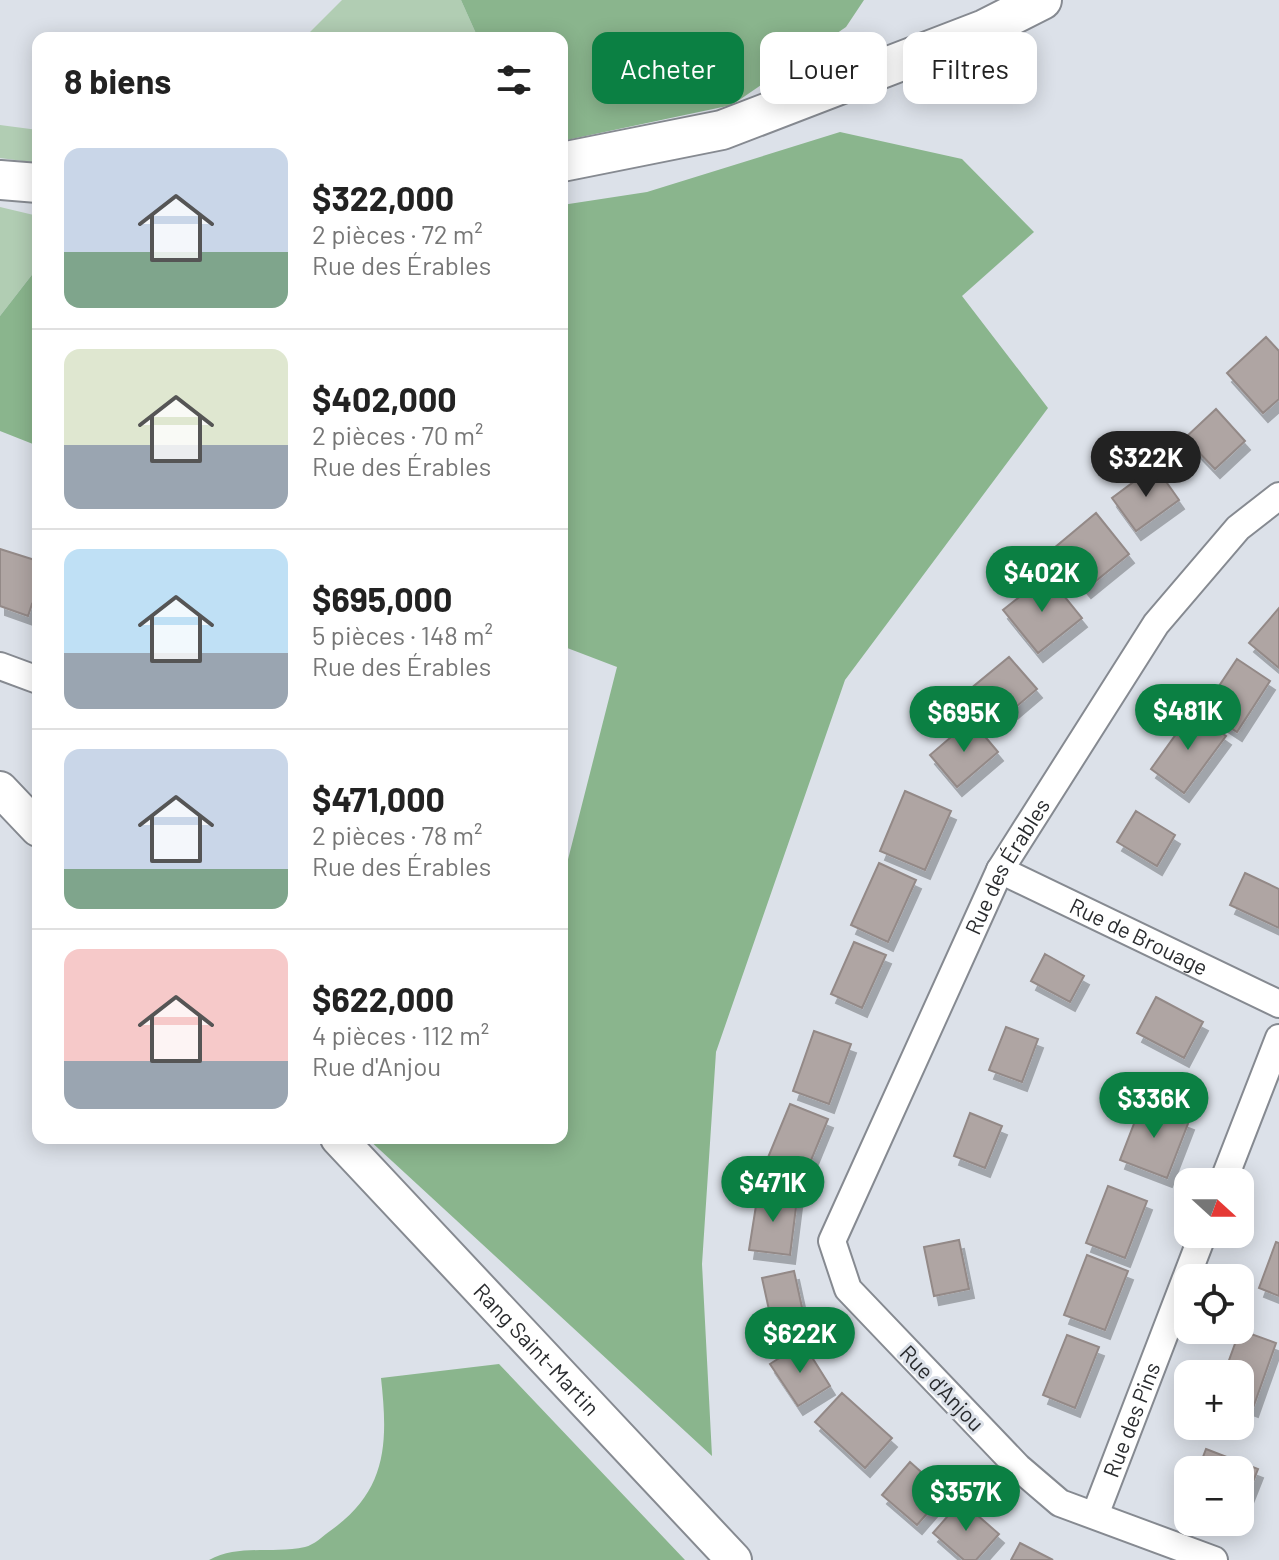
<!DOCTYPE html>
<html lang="fr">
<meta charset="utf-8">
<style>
:root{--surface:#fff;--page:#f2f2f2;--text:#222;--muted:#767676;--line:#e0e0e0;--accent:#0b8043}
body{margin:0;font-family:Barlow,sans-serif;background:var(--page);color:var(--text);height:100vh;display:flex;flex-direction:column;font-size:30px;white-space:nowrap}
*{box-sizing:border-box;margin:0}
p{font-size:26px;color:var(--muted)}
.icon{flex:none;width:44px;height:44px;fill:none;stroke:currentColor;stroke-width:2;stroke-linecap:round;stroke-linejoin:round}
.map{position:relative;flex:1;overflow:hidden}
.sheet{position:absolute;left:32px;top:32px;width:536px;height:1112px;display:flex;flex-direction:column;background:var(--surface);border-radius:16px;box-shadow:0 4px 20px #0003}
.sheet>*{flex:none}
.top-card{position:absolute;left:592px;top:32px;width:566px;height:72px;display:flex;gap:16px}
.needle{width:52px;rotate:111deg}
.buttons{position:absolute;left:1174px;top:1168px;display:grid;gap:16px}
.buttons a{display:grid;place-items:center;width:80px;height:80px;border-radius:16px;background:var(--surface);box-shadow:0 4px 20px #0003;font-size:40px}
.price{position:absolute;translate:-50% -68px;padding:0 18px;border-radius:28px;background:var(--accent);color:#fff;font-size:26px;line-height:52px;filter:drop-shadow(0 2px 4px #0008)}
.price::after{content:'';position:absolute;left:50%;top:48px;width:24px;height:18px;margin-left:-12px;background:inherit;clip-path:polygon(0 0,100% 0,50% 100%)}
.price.selected{background:#222;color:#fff}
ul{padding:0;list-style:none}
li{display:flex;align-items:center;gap:24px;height:200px;padding:0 32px}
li+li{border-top:2px solid var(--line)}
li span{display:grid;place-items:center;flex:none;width:224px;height:160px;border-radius:16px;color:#555}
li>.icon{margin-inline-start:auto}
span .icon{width:96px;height:96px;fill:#fffc;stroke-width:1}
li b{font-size:34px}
h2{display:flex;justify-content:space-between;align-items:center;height:96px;padding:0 32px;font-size:34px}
.pill{padding:0 28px;border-radius:16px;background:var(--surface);box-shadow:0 4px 20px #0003;font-size:28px;line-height:72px}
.pill.selected{background:var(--accent);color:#fff}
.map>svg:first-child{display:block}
.green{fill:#b1cdb3}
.forest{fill:#8ab58d}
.building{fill:#afa5a3;stroke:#938987;stroke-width:2;filter:url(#shadow)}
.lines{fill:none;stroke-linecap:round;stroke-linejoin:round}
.minor-casing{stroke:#868a91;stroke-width:30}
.tertiary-casing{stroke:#868a91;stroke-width:38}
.secondary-casing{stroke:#868a91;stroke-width:42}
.minor{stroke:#fff;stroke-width:26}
.tertiary{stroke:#fff;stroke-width:34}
.secondary{stroke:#fff;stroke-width:38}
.labels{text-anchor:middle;stroke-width:6;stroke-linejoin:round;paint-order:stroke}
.street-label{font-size:22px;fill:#292b2e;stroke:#dce1e9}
</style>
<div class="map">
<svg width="1279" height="1560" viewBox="0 0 1279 1560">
<defs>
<filter id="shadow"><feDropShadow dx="5" dy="9" stdDeviation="0" flood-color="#0004"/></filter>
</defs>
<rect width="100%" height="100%" fill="#dce1e9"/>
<path class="green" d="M342,0H461L478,38H304Z
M0,125L38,130V163L0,158Z
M0,207L38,216V267L0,316Z"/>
<path class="forest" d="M461,0H864L846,27L732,105L562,141V38H478Z
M840,132L962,159L1034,232L962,296L1048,408L845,680L716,1052L702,1264L712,1456L367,1138H562V883L617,667L562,646V205L647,192Z
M38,267V446L0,431V316Z
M499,1364L685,1560H209C239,1544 272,1554 305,1547C314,1545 323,1536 330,1531C388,1490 388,1442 381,1378Z"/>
<path class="building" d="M1266,337L1279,351V399L1263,413L1227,373Z
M1216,409L1245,441L1215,469L1185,438Z
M1155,466L1179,500L1136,531L1112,498Z
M1096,513L1129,554L1086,589L1053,549Z
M0,549L38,561V607L32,604L28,616L0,606Z
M1047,575L1082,618L1038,653L1003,610Z
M1279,608V668L1249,643Z
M1009,657L1037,689L997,723L969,690Z
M1237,659L1270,681L1237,732L1203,710Z
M1192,712L1226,736L1184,793L1151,769Z
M971,720L998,752L957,787L930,755Z
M905,791L951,811L925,870L880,851Z
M1136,811L1175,835L1157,866L1117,842Z
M879,863L916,880L888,942L851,925Z
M1245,873L1279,889V928L1230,905Z
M854,942L886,955L862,1008L831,994Z
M1045,954L1084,976L1070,1002L1031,981Z
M1156,997L1203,1022L1184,1058L1137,1033Z
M1006,1027L1038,1039L1022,1082L989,1070Z
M814,1031L851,1044L829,1104L793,1091Z
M1142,1103L1189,1121L1167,1178L1120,1160Z
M790,1104L828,1119L805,1175L767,1160Z
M970,1113L1002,1126L985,1168L954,1156Z
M1108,1186L1147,1201L1125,1258L1086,1243Z
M758,1193L797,1199L790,1255L749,1250Z
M959,1240L969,1289L934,1296L924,1247Z
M1276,1242L1279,1243V1296L1259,1288Z
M1087,1255L1128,1271L1105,1330L1064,1315Z
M794,1271L803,1312L771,1319L762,1278Z
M1240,1330L1276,1343L1253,1408L1240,1403V1374H1224Z
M1067,1335L1099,1347L1075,1408L1043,1395Z
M803,1343L830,1386L798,1406L770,1364Z
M842,1393L892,1438L865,1468L815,1422Z
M1206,1449L1258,1469L1245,1502L1240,1500V1470H1198Z
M910,1462L945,1493L917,1525L882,1495Z
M961,1501L999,1534L976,1560H964L933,1533Z
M1020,1543L1053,1560H1011Z"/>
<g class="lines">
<g class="minor-casing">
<g id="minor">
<path d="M0,666L38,680"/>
<path id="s1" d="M1000,870L1279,1004"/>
<path d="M1223,1182L1279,1038"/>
<path id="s2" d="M1095,1515L1203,1234"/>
<path id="s3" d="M1214,1560L1060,1503L1018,1467L848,1289L832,1241L1000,870L1156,624L1238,528L1279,496"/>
</g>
</g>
<g class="tertiary-casing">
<g id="tertiary">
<path d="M0,789L38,829"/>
<path id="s4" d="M338,1138L734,1560"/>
</g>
</g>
<g class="secondary-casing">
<path id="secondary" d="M562,162L722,130L985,29L1042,0
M0,180L38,183"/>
</g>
<use href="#minor" class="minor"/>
<use href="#tertiary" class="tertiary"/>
<use href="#secondary" class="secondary"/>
</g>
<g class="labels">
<g class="street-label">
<text dy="8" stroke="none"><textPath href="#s3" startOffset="930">Rue des Érables</textPath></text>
<text dy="8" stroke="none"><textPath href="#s1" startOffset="154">Rue de Brouage</textPath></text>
<text dy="8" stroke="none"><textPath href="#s4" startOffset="290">Rang Saint-Martin</textPath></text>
<text transform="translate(942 1388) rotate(46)" y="8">Rue d'Anjou</text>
<text dy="8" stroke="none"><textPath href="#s2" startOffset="102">Rue des Pins</textPath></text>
</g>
</g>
</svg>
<div class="buttons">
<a><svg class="needle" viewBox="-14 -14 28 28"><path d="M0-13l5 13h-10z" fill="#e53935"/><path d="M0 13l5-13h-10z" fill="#767676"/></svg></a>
<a><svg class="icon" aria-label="locate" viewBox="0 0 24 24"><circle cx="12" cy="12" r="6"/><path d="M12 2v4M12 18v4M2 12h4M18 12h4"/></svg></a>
<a>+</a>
<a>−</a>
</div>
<b class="price selected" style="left:1146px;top:499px">$322K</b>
<b class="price" style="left:1042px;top:614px">$402K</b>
<b class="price" style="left:1188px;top:752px">$481K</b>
<b class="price" style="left:964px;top:754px">$695K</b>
<b class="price" style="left:1154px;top:1140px">$336K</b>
<b class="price" style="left:773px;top:1224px">$471K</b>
<b class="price" style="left:800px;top:1375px">$622K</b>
<b class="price" style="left:966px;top:1533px">$357K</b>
<div class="top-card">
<a class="pill selected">Acheter</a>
<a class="pill">Louer</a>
<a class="pill">Filtres</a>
</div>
<section class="sheet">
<h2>8 biens<svg class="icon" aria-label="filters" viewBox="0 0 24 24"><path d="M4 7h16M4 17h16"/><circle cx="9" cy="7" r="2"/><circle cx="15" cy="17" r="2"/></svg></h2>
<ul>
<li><span style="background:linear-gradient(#c9d6e8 65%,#7fa58c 0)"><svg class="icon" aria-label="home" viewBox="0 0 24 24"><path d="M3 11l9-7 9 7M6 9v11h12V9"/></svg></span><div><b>$322,000</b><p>2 pièces · 72 m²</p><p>Rue des Érables</p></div></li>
<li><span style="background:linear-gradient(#dfe7d0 60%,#9aa5b1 0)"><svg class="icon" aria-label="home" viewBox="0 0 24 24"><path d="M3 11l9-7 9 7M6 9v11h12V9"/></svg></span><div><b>$402,000</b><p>2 pièces · 70 m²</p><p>Rue des Érables</p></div></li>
<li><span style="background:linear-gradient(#bfe0f5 65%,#9aa5b1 0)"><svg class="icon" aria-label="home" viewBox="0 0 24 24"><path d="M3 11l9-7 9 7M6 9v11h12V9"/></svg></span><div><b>$695,000</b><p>5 pièces · 148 m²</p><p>Rue des Érables</p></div></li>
<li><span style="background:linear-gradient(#c9d6e8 75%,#7fa58c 0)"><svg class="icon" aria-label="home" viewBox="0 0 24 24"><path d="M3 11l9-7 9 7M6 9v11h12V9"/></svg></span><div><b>$471,000</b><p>2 pièces · 78 m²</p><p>Rue des Érables</p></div></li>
<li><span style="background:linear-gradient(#f6c9c9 70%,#9aa5b1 0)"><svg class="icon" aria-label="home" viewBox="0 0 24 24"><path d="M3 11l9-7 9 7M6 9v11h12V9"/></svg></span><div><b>$622,000</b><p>4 pièces · 112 m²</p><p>Rue d'Anjou</p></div></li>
</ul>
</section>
</div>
